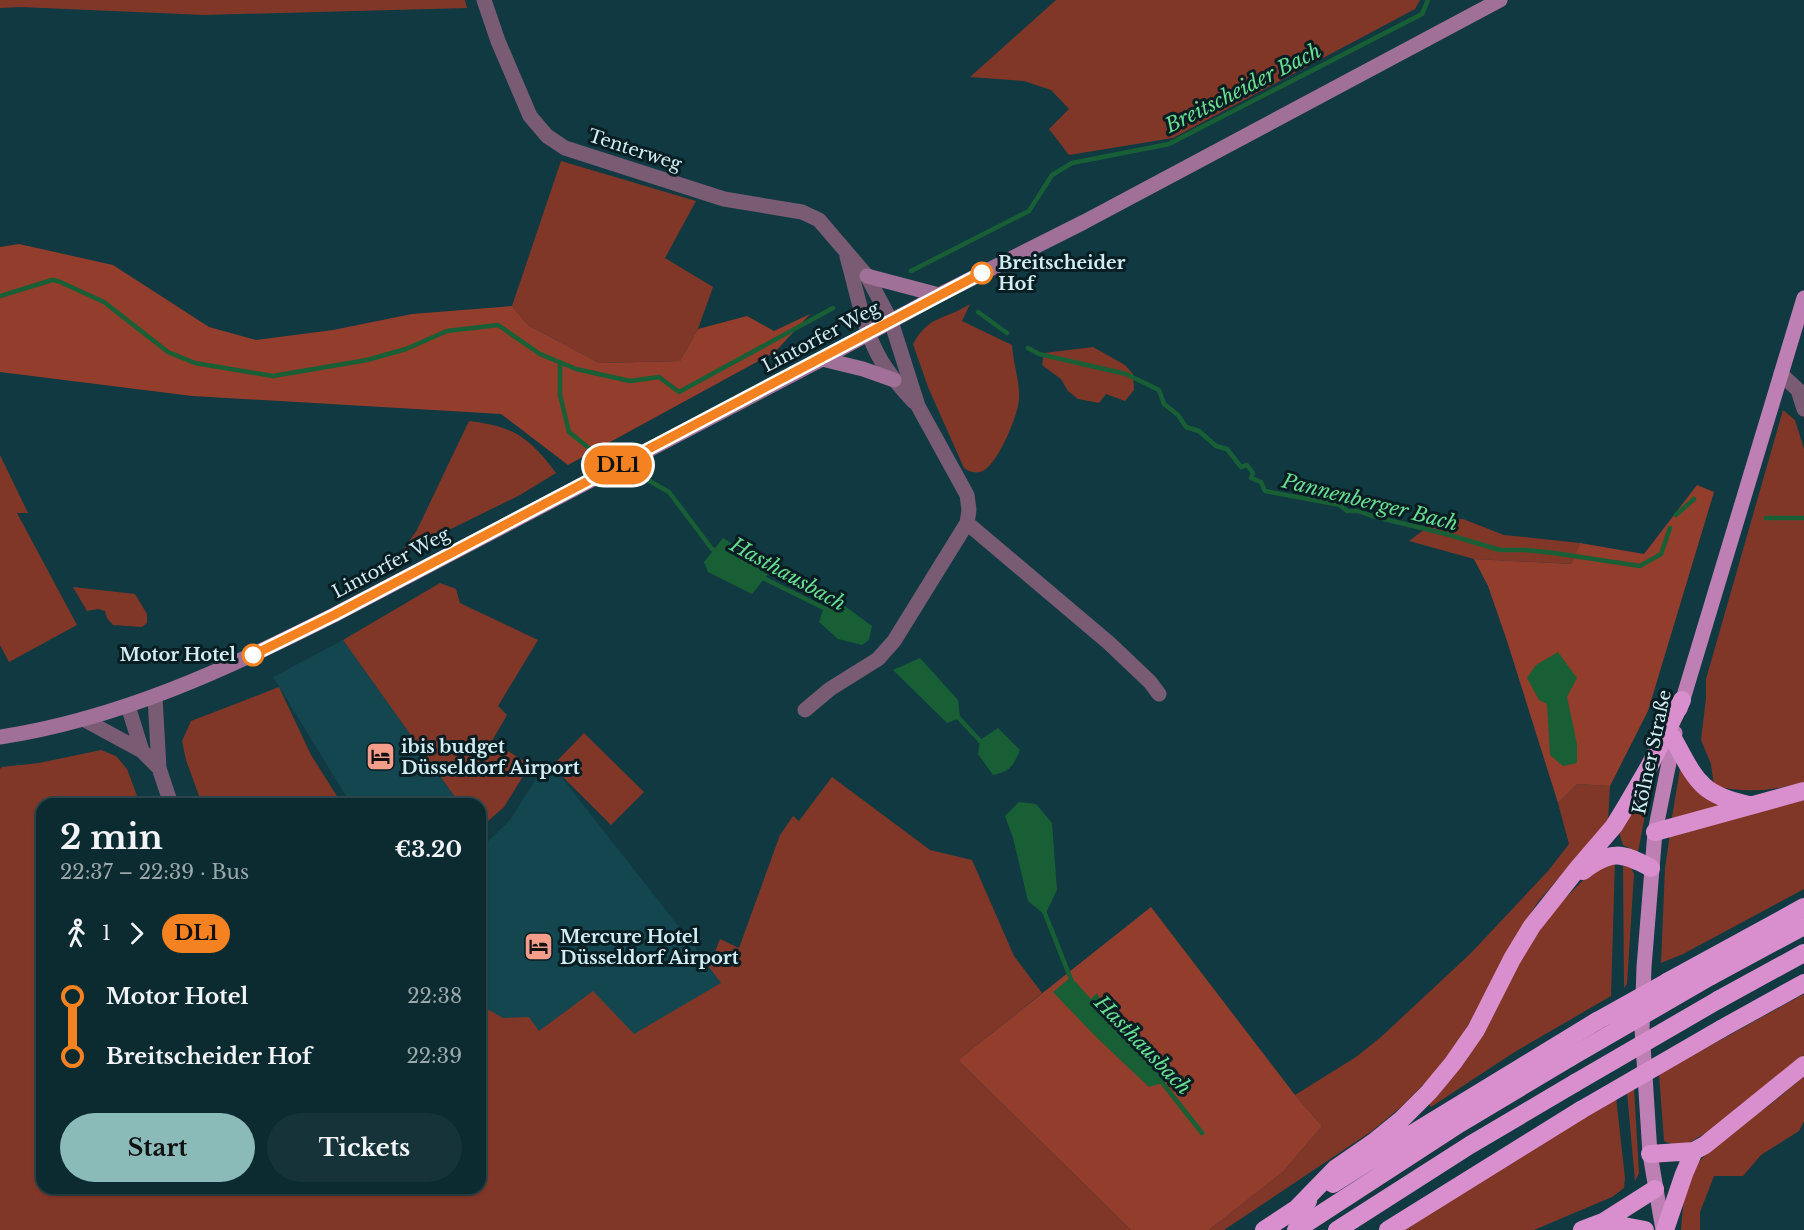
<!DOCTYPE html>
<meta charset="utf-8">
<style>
body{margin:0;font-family:"Libre Baskerville",serif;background:#153339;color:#f1f3f6;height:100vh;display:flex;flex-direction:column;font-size:22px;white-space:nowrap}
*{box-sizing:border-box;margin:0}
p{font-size:20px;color:#9aa7ab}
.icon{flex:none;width:33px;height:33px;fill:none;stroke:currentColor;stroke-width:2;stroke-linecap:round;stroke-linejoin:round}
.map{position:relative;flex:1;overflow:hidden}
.sheet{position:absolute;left:36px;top:798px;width:450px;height:396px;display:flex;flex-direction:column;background:#0c2b31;border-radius:18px;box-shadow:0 2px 4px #0004,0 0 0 2px #2c474d}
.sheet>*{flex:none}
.badge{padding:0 12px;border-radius:20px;font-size:21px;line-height:39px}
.map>.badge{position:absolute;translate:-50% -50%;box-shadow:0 0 0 3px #fff}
.legs{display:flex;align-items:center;gap:9px;height:66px;padding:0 24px;font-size:20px}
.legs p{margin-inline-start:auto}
.headline{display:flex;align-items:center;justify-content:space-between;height:102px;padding:0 24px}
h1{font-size:33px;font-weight:800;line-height:45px}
.primary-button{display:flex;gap:12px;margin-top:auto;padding:12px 24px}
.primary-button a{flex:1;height:69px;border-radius:36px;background:#8bbbb9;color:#111;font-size:24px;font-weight:800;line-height:69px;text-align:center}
.primary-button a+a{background:#153339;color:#f1f3f6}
ul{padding:0 24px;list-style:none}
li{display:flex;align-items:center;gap:21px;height:60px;font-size:22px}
li i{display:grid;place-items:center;width:9px;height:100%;margin:0 8px;background:currentColor}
li i::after{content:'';width:15px;height:15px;margin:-8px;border:4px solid;border-radius:50%;background:#0c2b31}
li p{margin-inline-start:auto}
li:first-child i{background:linear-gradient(#0000 50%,currentColor 0)}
li:last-child i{background:linear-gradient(currentColor 50%,#0000 0)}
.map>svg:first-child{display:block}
.built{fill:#13464f}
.green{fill:#813728}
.forest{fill:#933d2c}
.water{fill:#195f35}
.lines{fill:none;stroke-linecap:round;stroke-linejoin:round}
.stream{stroke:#195f35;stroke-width:4.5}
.minor{stroke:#7a5b74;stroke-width:15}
.secondary{stroke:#a07098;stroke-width:15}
.primary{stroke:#be80b4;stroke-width:15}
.motorway{stroke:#d98fcd;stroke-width:18}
.motorway-bridge{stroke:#d98fcd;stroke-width:18}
.line-1-casing{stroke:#fff;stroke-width:14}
.line-1{stroke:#f58220;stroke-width:9}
.stop-1-dot{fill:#fff;stroke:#f58220;stroke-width:3}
.labels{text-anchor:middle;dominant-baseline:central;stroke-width:6;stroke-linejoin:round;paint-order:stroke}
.street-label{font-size:18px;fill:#d1ecf2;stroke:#081e23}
.stop-label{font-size:18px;font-weight:bold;fill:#d1ecf2;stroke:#081e23;text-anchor:start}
.poi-label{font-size:18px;font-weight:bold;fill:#d1ecf2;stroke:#081e23;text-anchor:start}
.water-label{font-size:20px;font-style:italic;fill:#69dd91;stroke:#081e23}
</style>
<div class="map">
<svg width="1804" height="1230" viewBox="0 0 1804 1230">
<rect width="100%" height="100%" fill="#103941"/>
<path class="built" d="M 343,640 L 460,804 L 351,804 L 273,677 Z
M 548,760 L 731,993 L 544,1138 L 480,1058 L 480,849 L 510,820 Z"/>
<path class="green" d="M 0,0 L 465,0 L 467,8 L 204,15 L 21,7 L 0,8 Z
M 1056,0 L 1420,0 L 1415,9 L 1173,138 L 1069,155 L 1049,129 L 1069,109 L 1051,90 L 1024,81 L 970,77 Z
M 561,161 L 696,201 L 665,258 L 713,287 L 698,329 L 680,361 L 599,363 L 528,325 L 512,306 Z
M 970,304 L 962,321 L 1012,345 C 1013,363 1020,381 1019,400 C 1017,417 1001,455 988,467 C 982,474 972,474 964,468 L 928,387 L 913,344 C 929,315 945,320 970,304 Z
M 1093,347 L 1125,365 L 1133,374 L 1134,390 L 1125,401 L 1106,394 L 1099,403 L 1078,399 L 1068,391 L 1061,379 L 1042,365 L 1044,353 Z
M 1783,410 L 1795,420 L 1804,449 L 1804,782 C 1773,791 1746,793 1714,786 L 1711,764 L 1701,740 L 1706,698 L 1706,679 Z
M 469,421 C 513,426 529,437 556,473 L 520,495 L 400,554 L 417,530 Z
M 0,455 L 28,513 L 17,513 L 77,625 L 9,662 L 0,645 Z
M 1463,519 L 1504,535 L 1580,543 L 1573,564 L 1474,559 L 1409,541 L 1437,520 Z
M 440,583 L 456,589 L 460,603 L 538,640 L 498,706 L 507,715 L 492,741 L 530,765 L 504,807 L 480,828 L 480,804 L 460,804 L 343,640 Z
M 73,587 L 135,594 L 147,614 L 147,623 L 142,627 L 113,625 L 107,618 L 105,611 L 98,609 L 87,611 Z
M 279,687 L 311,755 L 342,804 L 202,804 L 186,760 L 182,741 L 191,721 Z
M 584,733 L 644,792 L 611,825 L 552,766 Z
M 101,750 L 116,756 L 127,769 L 140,804 L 42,804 L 42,1188 L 480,1188 L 480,1089 L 486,1084 L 480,1083 L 480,1005 L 503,1018 L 529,1017 L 539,1031 L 593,991 L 634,1034 L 721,983 L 709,967 L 720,939 L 739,948 L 780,835 L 793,816 L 799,821 L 832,777 L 930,850 L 972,860 L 1014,956 L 1042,993 L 958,1060 L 1131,1230 L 0,1230 L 0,769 L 2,767 L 39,763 Z
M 1681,763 L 1731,807 L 1671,823 Z
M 1654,768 L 1638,852 L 1623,845 L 1618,829 Z
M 1577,784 L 1610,786 L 1608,821 L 1538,902 L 1519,931 L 1471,1021 L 1453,1049 L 1429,1079 L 1401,1107 L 1372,1131 L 1224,1230 L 1209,1230 L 1283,1172 L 1322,1126 L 1295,1095 L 1356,1057 L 1381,1037 L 1470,954 L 1548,871 L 1569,844 L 1558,803 Z
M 1804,800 L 1804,889 L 1683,954 L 1661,963 L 1665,868 L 1670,834 Z
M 1615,861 L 1611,996 L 1513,1053 L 1431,1107 L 1429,1104 L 1551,913 L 1589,874 Z
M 1623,863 L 1630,866 L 1634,874 L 1627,984 L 1624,988 Z
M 1804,994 L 1804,1055 L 1716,1127 L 1685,1145 L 1672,1144 L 1664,1141 L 1659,1074 Z
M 1804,1076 L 1804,1121 L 1799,1131 L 1761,1155 L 1743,1176 L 1714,1176 L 1700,1212 L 1700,1230 L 1681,1230 C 1683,1210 1683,1189 1692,1172 C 1707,1146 1749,1121 1772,1103 C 1783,1094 1794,1085 1804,1076 Z
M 1634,1087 L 1639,1173 L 1635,1181 L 1627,1092 Z
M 1616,1097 L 1625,1178 L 1624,1188 L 1612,1197 L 1534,1230 L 1404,1230 Z"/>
<path class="forest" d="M 19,244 L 113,265 L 209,327 L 256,340 L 333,330 L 412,314 L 512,306 L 528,325 L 599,363 L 680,361 L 698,329 L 747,316 L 774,331 L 810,314 L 775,352 L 568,465 L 501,414 L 192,396 L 0,372 L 0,247 Z
M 1697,485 L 1714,492 L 1648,711 L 1610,786 L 1577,784 L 1558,803 L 1507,641 L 1488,586 L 1474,559 L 1572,564 L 1580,543 L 1644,554 Z
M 1151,907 L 1295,1095 L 1322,1126 L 1283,1172 L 1209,1230 L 1131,1230 L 958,1060 Z"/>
<path class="water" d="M 723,538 L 772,569 L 752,594 L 708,572 L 704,562 Z
M 831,596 L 872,626 L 869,640 L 862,645 L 838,639 L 819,622 L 824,607 Z
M 1558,652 L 1577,678 L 1567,697 L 1577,744 L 1577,763 L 1563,766 L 1550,755 L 1547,704 L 1539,700 L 1527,678 L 1536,665 Z
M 920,658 L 958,700 L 960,718 L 947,723 L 893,670 Z
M 998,728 L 1020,750 C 1013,766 1011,771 993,775 L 978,754 L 980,740 Z
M 1019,802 L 1036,804 L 1052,823 L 1057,890 L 1045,915 L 1028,901 L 1013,838 L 1005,816 Z
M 1071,977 L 1091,999 L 1097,993 L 1113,1023 L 1161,1066 L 1163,1083 L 1149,1087 L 1096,1037 L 1053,992 Z"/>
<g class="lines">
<path class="stream" d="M 911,271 L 1029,211 L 1052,175 L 1072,163 L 1169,144 L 1422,14 L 1428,0
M 0,296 L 52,280 L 58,281 L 104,302 L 168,352 L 195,363 L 273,376 L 367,360 L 406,349 L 447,331 L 498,325 L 540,354 L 576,369 L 630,381 L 659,377 L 679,392 L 833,308
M 978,312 L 1007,333
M 1028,348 L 1039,354 L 1126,374 L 1159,390 L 1164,404 L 1178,415 L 1186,427 L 1199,431 L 1216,446 L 1227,449 L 1241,467 L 1247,465 L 1253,473 L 1251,478 L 1261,482 L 1265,491 L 1340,505 L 1347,511 L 1358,511 L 1372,516 L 1446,534 L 1500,550 L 1526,550 L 1554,553 L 1640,566 L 1661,554 L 1670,528
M 560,362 L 560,395 L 569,432 L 590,449
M 646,479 L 669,492 L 712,549 L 717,552
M 1676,515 L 1694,499
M 1766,518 L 1804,518
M 761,577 L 828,610
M 956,715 L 983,744
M 1044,911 L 1072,982
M 1161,1081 L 1202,1133"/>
<path class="minor" d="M 484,0 L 498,41 L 530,116 L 547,136 L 565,148 L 724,199 L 802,212 L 819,220 L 867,276 L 891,321 L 918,406 L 967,495 L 969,510 L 967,523 L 1109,643 L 1150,682 L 1159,694
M 847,257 C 857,291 863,331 882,362 C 891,377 902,389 914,402
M 1781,374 L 1798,390 L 1804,409
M 155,697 L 159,768 L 171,804
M 128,706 L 142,751 L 159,768
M 805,710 L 830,689 L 878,659 L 894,641 L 967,523
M 83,719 L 142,751"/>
<path class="secondary" d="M 867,276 L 939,295
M 822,359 L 863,369 L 894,380
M 0,737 C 119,719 227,669 334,615 L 822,359 L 939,295 L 1084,222 L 1500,0"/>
<path class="primary" d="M 1680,709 L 1804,298
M 1663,1230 L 1650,1154 L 1642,1029 L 1644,967 L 1655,832 L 1675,733"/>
<path class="motorway" d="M 1673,738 C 1696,780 1700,795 1749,805
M 1655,832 L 1804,791
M 1583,871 C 1611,850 1621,852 1651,868
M 1711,976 L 1804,926
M 1667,982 L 1804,907
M 1718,1000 L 1804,953
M 1721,1029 L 1804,983
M 1650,1154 L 1694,1151 L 1705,1145 L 1804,1065
M 1333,1184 L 1418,1130 L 1597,1021
M 1297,1208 L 1335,1169 L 1374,1142 L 1401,1120 L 1429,1092 L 1453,1063 L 1476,1030 L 1512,959 L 1532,926 L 1578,868 L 1614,826 L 1625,808 L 1650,765 L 1682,700
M 1603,1222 L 1645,1230
M 1264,1230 L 1308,1201
M 1296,1230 L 1459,1124 L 1571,1057
M 1337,1230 L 1470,1145 L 1575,1083
M 1388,1230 L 1581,1110
M 1582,1230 L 1603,1222 L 1655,1189
M 1665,1230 L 1684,1174 L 1694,1151"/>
<path class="motorway-bridge" d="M 1597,1021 L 1667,982
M 1571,1057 L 1711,976
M 1575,1083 L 1718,1000
M 1581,1110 L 1721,1029"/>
</g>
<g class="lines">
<defs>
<path id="line-1" d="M 253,655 L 334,615 L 982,273"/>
</defs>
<use href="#line-1" class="line-1-casing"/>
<use href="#line-1" class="line-1"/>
</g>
<defs>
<symbol id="hotel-square" viewBox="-11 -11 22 22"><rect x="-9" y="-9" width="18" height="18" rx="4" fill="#f49d8b" stroke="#081e23"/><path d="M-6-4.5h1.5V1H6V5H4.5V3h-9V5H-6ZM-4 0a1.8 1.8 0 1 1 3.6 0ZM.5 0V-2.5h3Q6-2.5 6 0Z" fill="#111"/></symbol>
</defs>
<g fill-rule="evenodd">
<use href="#hotel-square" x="364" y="740" width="33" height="33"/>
<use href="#hotel-square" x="522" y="930" width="33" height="33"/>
</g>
<g class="stop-1-dot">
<circle cx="982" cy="273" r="10"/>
<circle cx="253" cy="655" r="10"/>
</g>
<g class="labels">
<g class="street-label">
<text transform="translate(635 150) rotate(18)">Tenterweg</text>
<text transform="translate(821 337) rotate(-28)">Lintorfer Weg</text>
<text transform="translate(391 563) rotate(-28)">Lintorfer Weg</text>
<text transform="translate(1652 752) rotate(-78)">Kölner Straße</text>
</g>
<g class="stop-label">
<text x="998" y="263">Breitscheider<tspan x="998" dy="21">Hof</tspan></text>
<text x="236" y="655" text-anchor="end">Motor Hotel</text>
</g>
<g class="poi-label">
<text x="401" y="747">ibis budget<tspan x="401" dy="21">Düsseldorf Airport</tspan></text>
<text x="560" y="937">Mercure Hotel<tspan x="560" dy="21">Düsseldorf Airport</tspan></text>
</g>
<g class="water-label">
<text transform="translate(1243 88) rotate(-27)">Breitscheider Bach</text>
<text transform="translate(1370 502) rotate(14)">Pannenberger Bach</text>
<text transform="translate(788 574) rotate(29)">Hasthausbach</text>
<text transform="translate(1143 1045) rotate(46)">Hasthausbach</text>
</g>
</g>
</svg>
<b class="badge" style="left:618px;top:465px;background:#f58220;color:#111">DL1</b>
<section class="sheet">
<div class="headline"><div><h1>2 min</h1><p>22:37 – 22:39 · Bus</p></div><b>€3.20</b></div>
<div class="legs"><svg class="icon" aria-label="walk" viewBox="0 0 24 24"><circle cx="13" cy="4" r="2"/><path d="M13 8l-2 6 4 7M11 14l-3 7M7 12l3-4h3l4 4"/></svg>1<svg class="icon" aria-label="forward" viewBox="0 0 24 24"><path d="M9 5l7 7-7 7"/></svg><b class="badge" style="background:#f58220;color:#111">DL1</b></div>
<ul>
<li><i style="color:#f58220"></i><b>Motor Hotel</b><p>22:38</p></li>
<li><i style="color:#f58220"></i><b>Breitscheider Hof</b><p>22:39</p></li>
</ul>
<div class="primary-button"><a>Start</a><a>Tickets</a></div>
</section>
</div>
